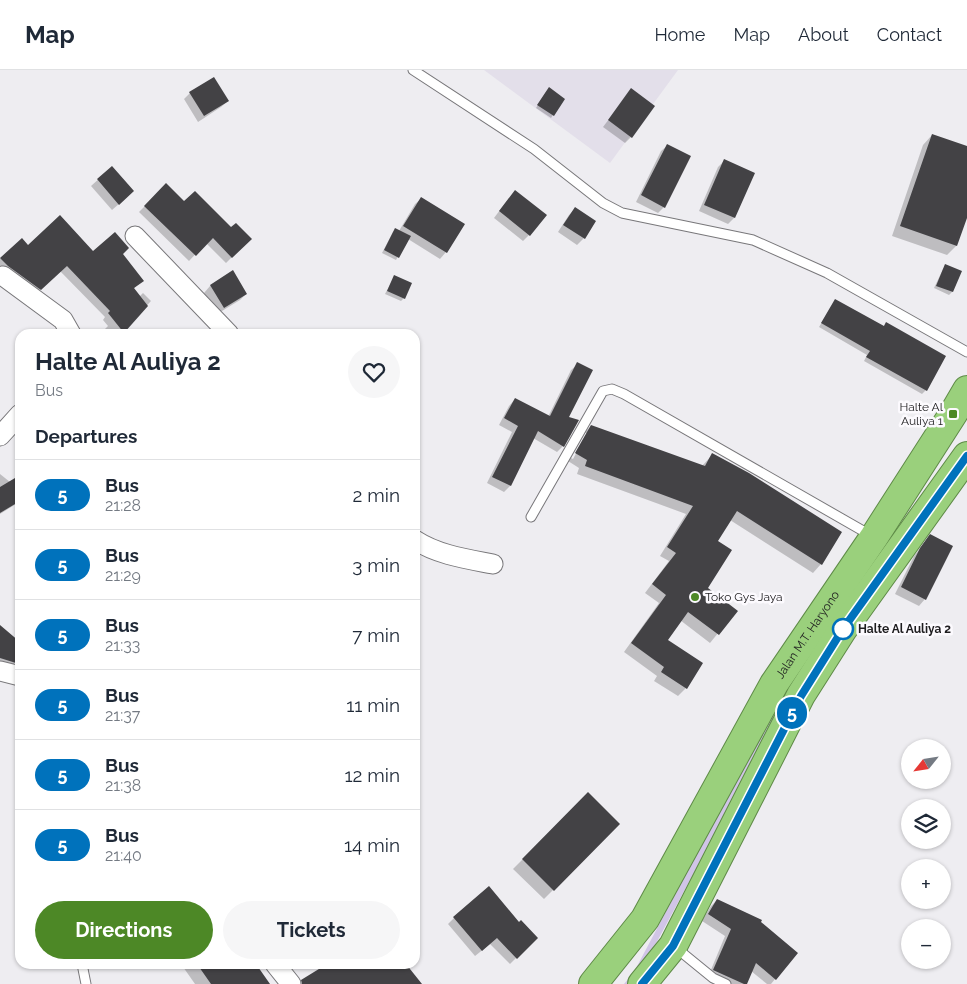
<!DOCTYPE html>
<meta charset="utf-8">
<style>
body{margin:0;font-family:Raleway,sans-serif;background:#f6f6f7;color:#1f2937;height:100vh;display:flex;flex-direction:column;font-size:19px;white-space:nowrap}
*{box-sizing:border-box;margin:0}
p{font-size:16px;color:#747a83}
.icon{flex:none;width:28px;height:28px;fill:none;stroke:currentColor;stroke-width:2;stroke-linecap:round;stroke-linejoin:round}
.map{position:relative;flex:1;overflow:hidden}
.panel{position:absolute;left:15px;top:259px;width:405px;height:640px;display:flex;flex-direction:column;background:#fff;border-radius:15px;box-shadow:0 1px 4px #0004}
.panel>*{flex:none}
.badge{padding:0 10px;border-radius:16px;font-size:18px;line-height:32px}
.needle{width:32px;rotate:240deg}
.tools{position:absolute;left:901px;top:669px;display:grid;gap:10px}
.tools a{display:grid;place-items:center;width:50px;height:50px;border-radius:50%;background:#fff;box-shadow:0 1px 4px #0004;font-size:25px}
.map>.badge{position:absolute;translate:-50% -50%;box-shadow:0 0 0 2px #fff}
h2{padding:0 20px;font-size:19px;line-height:45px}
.round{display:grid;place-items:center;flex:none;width:52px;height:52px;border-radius:26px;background:#f6f6f7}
.overview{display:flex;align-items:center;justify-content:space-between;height:85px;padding:0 20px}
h1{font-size:24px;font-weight:700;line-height:38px}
.action{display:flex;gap:10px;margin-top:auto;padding:10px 20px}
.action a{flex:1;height:58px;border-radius:30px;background:#4d8826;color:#fff;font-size:20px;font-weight:700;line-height:58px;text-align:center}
.action a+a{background:#f6f6f7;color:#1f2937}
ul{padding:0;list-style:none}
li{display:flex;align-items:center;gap:15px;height:70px;padding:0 20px;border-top:1px solid #e0e1e3}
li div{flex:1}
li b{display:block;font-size:19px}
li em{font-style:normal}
li .badge{min-width:55px;font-weight:700;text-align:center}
header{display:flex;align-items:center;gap:30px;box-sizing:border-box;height:70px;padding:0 25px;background:#fff;border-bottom:1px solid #e0e1e3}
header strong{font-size:24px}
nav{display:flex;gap:28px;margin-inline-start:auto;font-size:18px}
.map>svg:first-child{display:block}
.built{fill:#e3dfea}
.green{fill:#d1c5e7}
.shadow{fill:#0003;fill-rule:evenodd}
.building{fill:#434245}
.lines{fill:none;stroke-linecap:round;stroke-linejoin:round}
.service-casing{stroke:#78777a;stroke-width:11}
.minor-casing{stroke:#78777a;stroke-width:21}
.trunk-casing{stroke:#5e8a47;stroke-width:30}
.service{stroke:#fff;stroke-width:9}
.minor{stroke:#fff;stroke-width:19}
.trunk{stroke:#9ad07c;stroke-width:28}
.line-casing{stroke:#fff;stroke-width:11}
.line{stroke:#0072bc;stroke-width:8}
.poi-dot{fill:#4d8826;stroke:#fcfafe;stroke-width:2}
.stop-dot{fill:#fff;stroke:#0072bc;stroke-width:2.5}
.labels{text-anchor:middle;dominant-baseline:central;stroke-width:5;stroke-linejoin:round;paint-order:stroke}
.poi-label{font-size:12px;fill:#1e1d1f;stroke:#fcfafe;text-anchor:end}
.stop-label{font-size:12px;font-weight:bold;fill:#1e1d1f;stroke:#fcfafe;text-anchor:start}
.street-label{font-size:12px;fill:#1e1d1f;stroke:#fcfafe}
</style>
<header>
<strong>Map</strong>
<nav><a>Home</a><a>Map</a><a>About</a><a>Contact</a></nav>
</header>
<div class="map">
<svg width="967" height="914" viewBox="0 0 967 914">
<rect width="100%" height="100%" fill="#eeedf1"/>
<path class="built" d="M 484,0 L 678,0 L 610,93 Z"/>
<path class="green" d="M 770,645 L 777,648 L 638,907 L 632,914 L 624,914 L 634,902 Z"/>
<path class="shadow" d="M 631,20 L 631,67 L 625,73 L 603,57 Z
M 546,22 L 553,45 L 551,48 L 536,38 Z
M 190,23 L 228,31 L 221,37 L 198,52 L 184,29 Z
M 932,65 L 967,78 L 967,144 L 956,176 L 947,185 L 892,166 L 923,75 Z
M 668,75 L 664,137 L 658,143 L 636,132 L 661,81 Z
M 724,91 L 734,148 L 728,154 L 699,141 L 718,97 Z
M 112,97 L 127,127 L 112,140 L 91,116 Z
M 166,115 L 184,133 L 250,169 L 226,193 L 206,173 L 189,191 L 139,142 Z
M 422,128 L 446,182 L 440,189 L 408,169 L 396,190 L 382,183 L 393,162 L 396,159 L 399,161 L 415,134 Z
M 509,128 L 529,165 L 523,171 L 494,148 Z
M 575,139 L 595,152 L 584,168 L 577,175 L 558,162 L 569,145 Z
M 22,169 L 28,177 L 121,184 L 142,211 L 133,219 L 139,227 L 143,223 L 151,231 L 121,264 L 100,264 L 108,256 L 103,250 L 105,247 L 60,201 L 34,225 L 0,200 L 0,189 Z
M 946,196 L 960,202 L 952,222 L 949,225 L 934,218 L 943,199 Z
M 233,202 L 246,224 L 240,230 L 217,244 L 204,223 L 210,216 Z
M 394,207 L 404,228 L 401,231 L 385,224 Z
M 835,231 L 883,257 L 886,253 L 926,320 L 922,324 L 864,291 L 867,285 L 819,257 Z
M 578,294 L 563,376 L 557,382 L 533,368 L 510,416 L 504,422 L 487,413 L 512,362 L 499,355 L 509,336 L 515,329 L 548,347 L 571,300 Z
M 591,356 L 702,396 L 713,384 L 841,462 L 821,494 L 813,503 L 730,450 L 716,472 L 706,518 L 736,541 L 710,573 L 680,550 L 666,571 L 701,594 L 686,618 L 678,626 L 654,611 L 657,606 L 624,582 L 659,533 L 645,523 L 669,491 L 660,486 L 686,444 L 577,404 L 579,398 L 568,391 L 583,364 ZM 585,363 L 587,363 L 573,389 L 571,388 Z
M 0,404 L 10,412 L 20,410 L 20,440 L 16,434 L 0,444 Z
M 930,466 L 925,529 L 919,536 L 895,524 L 914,486 Z
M 0,556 L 20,574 L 20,587 L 9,599 L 0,597 Z
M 588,724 L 619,754 L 544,829 L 513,799 Z
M 717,830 L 760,853 L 796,883 L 771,914 L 767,914 L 751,901 L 746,914 L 721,914 L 708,907 L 725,866 L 702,851 L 711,836 Z
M 454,848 L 519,853 L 536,868 L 510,894 L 490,874 L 475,886 L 448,854 Z
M 181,894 L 255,894 L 269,914 L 195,914 Z
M 329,894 L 405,894 L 420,914 L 301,914 L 308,907 Z"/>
<path class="building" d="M 214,7 L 229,31 L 204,46 L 189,22 Z
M 549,17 L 565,29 L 554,46 L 537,35 Z
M 631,18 L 655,36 L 632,68 L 608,50 Z
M 932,64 L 967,76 L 967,148 L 957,176 L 900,156 Z
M 667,74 L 691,86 L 665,138 L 641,125 Z
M 724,89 L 755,103 L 735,148 L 704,135 Z
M 112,96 L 134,121 L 119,135 L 97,109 Z
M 166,113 L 184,131 L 195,121 L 231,157 L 236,153 L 252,169 L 232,188 L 213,168 L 196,186 L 144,136 Z
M 515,120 L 547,145 L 530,166 L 499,141 Z
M 421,127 L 465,154 L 447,183 L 403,156 Z
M 575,137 L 596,151 L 585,169 L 563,155 Z
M 60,145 L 93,181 L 115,162 L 129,178 L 123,184 L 144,211 L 134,218 L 148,236 L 124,263 L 108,243 L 110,241 L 67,196 L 41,220 L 8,196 L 0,188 L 22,168 L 28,175 Z
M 395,158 L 411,166 L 399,188 L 384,180 Z
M 945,194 L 962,201 L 953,222 L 936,216 Z
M 233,200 L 247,224 L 224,238 L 210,215 Z
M 394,205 L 412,213 L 405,229 L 387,221 Z
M 835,229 L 884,256 L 886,252 L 946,286 L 927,321 L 866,287 L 870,281 L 821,253 Z
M 577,292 L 593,300 L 569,347 L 579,350 L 564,377 L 538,361 L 511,416 L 492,407 L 518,356 L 504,348 L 515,328 L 550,346 Z
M 591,355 L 705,396 L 712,383 L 749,403 L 842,462 L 822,495 L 737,441 L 718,471 L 732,480 L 708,518 L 738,541 L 719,565 L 688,542 L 668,570 L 703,593 L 687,619 L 661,602 L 664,597 L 631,573 L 666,525 L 652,514 L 676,483 L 667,477 L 693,436 L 585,396 L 587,390 L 575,383 Z
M 20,405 L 20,431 L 0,443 L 0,417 Z
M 930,464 L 953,476 L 926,530 L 901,517 L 920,478 Z
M 0,555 L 20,572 L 20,589 L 16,593 L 0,588 Z
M 588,722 L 620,754 L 554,821 L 522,789 Z
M 489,816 L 519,852 L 521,850 L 538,868 L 517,889 L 497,868 L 482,881 L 453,847 Z
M 717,829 L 762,850 L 761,852 L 798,883 L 776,910 L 756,893 L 747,914 L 744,914 L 713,900 L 731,859 L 708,844 Z
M 197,894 L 256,894 L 270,914 L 211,914 Z
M 327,894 L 406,894 L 422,914 L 302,914 L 301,910 Z"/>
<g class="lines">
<defs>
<path id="service" d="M 413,0 L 534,79 L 603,133 L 622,143 L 753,170 L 827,203 L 967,282
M 531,447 L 603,321 L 612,319 L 624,324 L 872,466
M 675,877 L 713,908 L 726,914
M 82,894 L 86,914"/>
<path id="minor" d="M 135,166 L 229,264
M 3,206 L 63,250 L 71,264
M 0,366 L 20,344
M 415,470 C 438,485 467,489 493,494
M 0,601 L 20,606
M 275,894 L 291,914"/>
<g id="trunk">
<path id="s1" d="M 593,914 L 645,849 L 774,614 L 874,467 L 953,344 L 967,320"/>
<path d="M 642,914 L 673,876 L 801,625 L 843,559 L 967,386"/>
</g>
</defs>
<use href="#service" class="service-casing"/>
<use href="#minor" class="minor-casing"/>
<use href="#trunk" class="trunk-casing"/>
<use href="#service" class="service"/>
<use href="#minor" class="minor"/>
<use href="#trunk" class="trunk"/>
</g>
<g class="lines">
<defs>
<path id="line" d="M 642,914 L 673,876 L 801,626 L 843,559 L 967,386"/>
</defs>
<use href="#line" class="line-casing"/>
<use href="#line" class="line"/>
</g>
<g class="poi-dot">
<rect x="948" y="339" width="10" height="10" rx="2.5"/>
<circle cx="695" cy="527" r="5"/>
</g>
<circle class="stop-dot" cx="843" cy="559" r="10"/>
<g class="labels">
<g class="poi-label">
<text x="943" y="337">Halte Al<tspan x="943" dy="14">Auliya 1</tspan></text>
<text x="705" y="527" text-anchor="start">Toko Gys Jaya</text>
</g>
<g class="stop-label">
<text x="858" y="559">Halte Al Auliya 2</text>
</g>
<g class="street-label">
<text stroke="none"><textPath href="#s1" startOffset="411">Jalan M.T. Haryono</textPath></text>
</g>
</g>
</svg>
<div class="tools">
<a><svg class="needle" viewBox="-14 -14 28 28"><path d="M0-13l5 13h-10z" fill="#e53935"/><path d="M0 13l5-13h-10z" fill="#747a83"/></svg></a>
<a><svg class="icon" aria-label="layers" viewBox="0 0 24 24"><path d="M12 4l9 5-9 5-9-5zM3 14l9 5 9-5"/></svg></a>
<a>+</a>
<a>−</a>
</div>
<b class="badge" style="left:792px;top:643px;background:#0072bc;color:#fff">5</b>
<section class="panel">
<div class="overview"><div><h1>Halte Al Auliya 2</h1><p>Bus</p></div><a class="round"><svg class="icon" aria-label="heart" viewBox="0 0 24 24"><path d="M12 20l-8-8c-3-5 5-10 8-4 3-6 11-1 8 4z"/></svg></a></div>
<h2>Departures</h2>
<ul>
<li><span class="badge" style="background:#0072bc;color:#fff">5</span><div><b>Bus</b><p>21:28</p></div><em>2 min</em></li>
<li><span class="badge" style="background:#0072bc;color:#fff">5</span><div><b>Bus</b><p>21:29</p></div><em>3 min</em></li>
<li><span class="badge" style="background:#0072bc;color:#fff">5</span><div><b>Bus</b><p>21:33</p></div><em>7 min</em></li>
<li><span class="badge" style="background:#0072bc;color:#fff">5</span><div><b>Bus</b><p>21:37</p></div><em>11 min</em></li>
<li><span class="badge" style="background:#0072bc;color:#fff">5</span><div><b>Bus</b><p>21:38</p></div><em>12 min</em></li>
<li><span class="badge" style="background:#0072bc;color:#fff">5</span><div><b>Bus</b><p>21:40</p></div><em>14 min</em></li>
</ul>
<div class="action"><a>Directions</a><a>Tickets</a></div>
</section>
</div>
